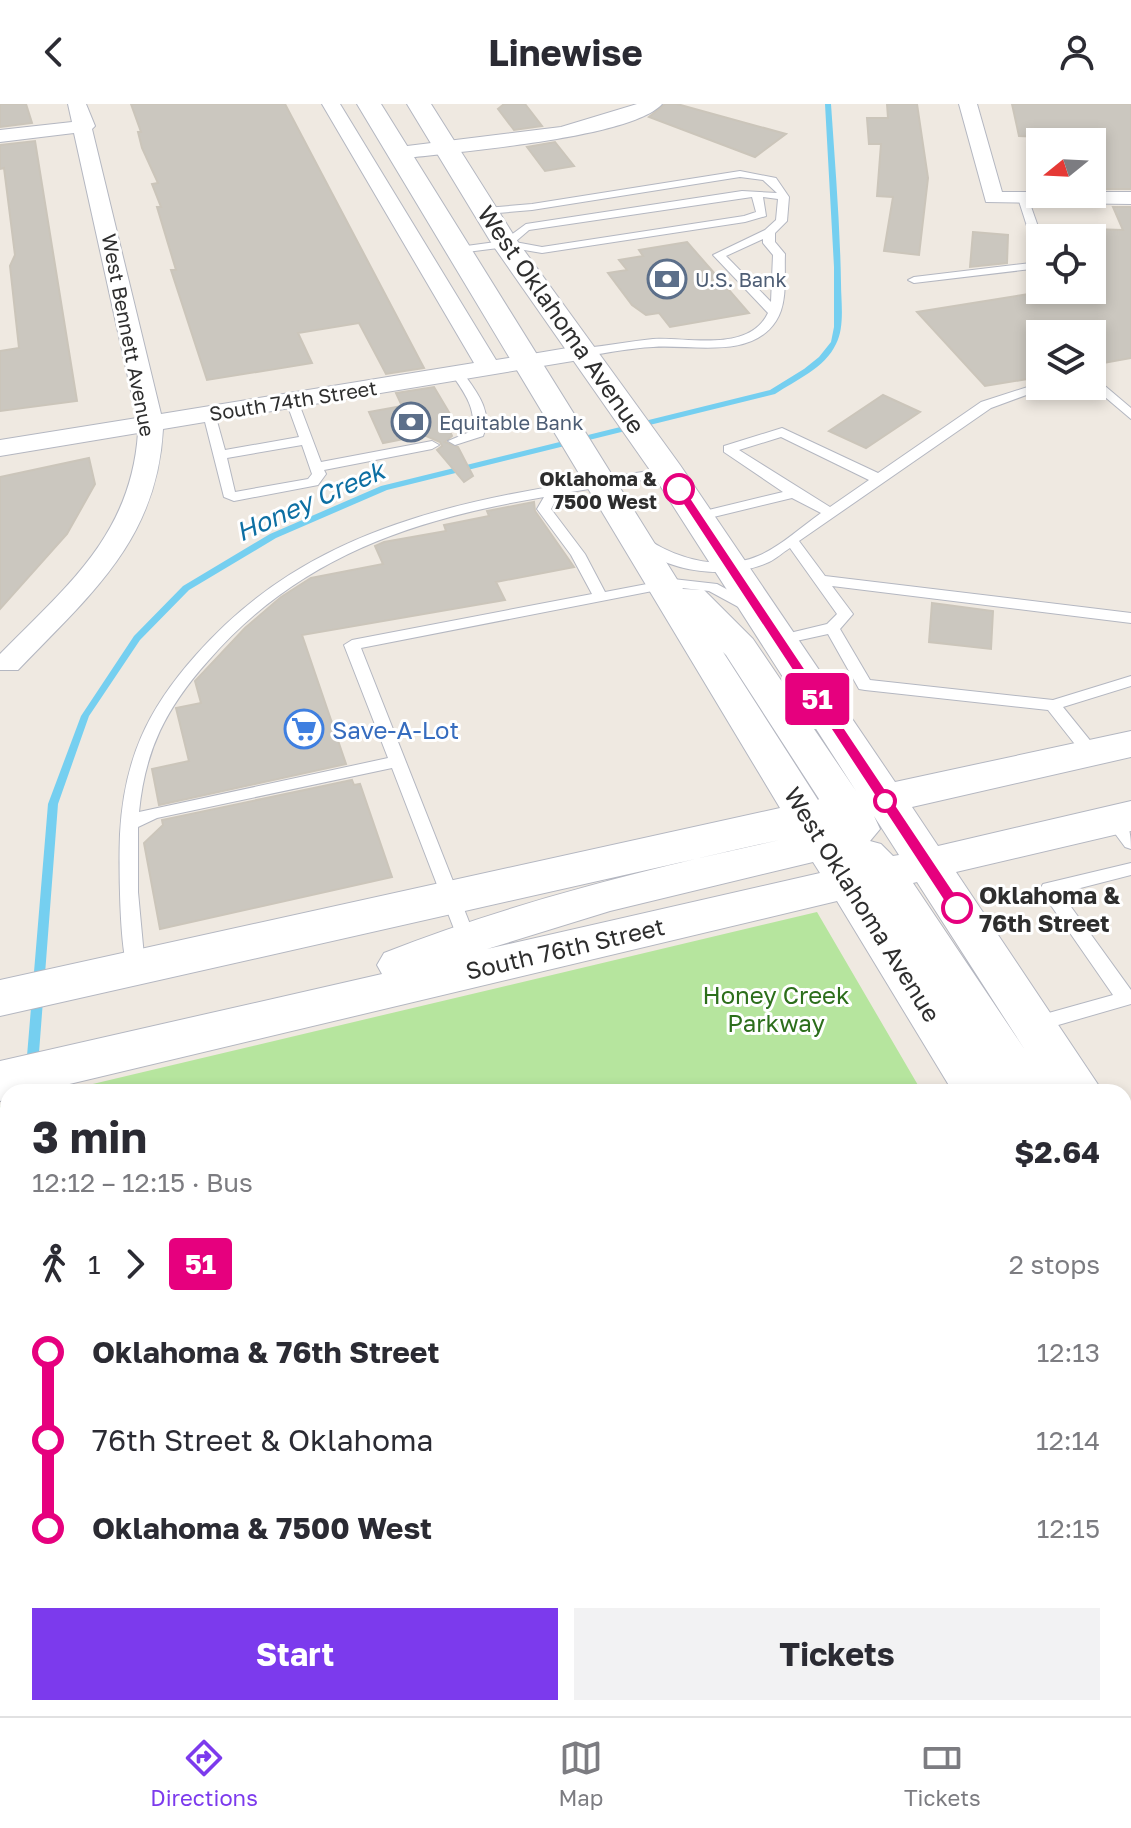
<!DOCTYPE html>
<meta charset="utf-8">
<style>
body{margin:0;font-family:"Golos Text",sans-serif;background:#f2f2f3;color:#2b2b33;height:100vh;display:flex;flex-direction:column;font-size:30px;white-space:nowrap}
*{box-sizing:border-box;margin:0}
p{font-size:26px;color:#7c7c81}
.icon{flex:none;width:44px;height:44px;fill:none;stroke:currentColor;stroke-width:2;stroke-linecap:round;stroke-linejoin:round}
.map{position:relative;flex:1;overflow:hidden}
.sheet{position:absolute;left:0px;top:980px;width:1132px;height:632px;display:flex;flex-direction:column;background:#fff;border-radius:24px 24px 0 0;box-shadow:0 4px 12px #0003}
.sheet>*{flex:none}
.badge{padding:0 16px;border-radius:6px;font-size:28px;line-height:52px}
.needle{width:52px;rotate:252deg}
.buttons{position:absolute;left:1026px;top:24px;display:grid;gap:16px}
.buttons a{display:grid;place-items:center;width:80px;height:80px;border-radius:0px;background:#fff;box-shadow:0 4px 12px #0003;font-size:40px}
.map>.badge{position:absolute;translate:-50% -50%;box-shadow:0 0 0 4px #fff}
.legs{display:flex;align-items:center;gap:12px;height:88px;padding:0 32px;font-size:26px}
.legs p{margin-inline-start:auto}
.summary{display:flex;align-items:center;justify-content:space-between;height:136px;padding:0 32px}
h1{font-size:44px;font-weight:700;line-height:60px}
.action{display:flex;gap:16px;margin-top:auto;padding:16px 32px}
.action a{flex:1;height:92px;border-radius:0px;background:#7c3aed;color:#fff;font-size:32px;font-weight:700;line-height:92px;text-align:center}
.action a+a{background:#f2f2f3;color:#2b2b33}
ul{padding:0 32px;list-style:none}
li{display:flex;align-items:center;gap:28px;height:88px;font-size:30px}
li i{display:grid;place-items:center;width:12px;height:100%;margin:0 10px;background:currentColor}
li i::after{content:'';width:20px;height:20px;margin:-10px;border:6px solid;border-radius:50%;background:#fff}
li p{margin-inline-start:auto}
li:first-child i{background:linear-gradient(#0000 50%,currentColor 0)}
li:last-child i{background:linear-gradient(currentColor 50%,#0000 0)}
header{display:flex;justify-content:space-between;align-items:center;height:104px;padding:0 32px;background:#fff;font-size:36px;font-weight:700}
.dock{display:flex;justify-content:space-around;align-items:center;height:112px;border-top:2px solid #e1e1e2;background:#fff;font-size:22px;color:#7c7c81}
.dock a{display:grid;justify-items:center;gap:4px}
.dock .active{color:#7c3aed}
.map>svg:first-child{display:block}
.green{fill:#b6e59e}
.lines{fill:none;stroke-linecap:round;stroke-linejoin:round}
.stream{fill:#75cff0;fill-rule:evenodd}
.building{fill:#cbc7bf;stroke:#cbc5ba;stroke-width:2}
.lane-casing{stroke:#b4b7c1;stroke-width:2}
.street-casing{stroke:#b4b7c1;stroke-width:2}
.secondary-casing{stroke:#b4b7c1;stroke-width:2}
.lane{fill:#fff;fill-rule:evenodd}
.street{fill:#fff;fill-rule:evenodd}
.secondary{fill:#fff;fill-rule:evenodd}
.line-1{fill:#e6007e;stroke:#fff;stroke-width:2}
.stop-1-dot{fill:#fff;stroke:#e6007e;stroke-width:4}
.labels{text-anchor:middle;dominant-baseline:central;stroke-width:6;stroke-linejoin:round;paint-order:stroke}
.far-service-label{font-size:20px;fill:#4e5e75;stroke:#fff;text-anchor:start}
.far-street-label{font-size:20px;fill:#2e2e2e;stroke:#fff}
.far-stop-label{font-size:20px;font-weight:bold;fill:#2e2e2e;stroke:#fff;text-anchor:end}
.street-label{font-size:24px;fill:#2e2e2e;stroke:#fff}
.shop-label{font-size:24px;fill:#366cbe;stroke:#fff;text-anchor:start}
.stop-label{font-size:24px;font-weight:bold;fill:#2e2e2e;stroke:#fff;text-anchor:start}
.park-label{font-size:24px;fill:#2c6e1b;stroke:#fff}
.water-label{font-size:26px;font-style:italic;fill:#0d6fa3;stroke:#fff}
</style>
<header><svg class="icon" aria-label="back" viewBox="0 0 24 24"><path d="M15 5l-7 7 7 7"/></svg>Linewise<svg class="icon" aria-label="person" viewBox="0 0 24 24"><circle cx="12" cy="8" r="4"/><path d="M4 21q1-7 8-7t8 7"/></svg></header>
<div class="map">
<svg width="1131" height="1612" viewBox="0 0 1131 1612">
<rect width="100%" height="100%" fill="#efe9e1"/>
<path class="green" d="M 817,808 L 922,988 L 59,988 Z
M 8,1000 L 8,1604 L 1124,1604 L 1124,1334 L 1131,1346 L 1131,1612 L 0,1612 L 0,1002 Z"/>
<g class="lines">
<path class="stream" d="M 825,0 L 831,0 C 835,60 840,119 841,179 C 841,197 845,223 836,240 C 825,264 796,276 775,290 L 387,386 L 276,434 L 189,486 L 140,536 L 89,612 L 58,700 L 36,988 L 24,988 L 48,700 L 81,612 L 134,532 L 183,482 L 270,430 L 381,382 L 770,286 L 804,265 L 819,253 L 831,238 L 834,223 L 834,163 Z
M 8,1080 L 8,1099 L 4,1108 L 0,1109 L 0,1090 L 4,1081 Z"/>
</g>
<path class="building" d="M 0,0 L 26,0 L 32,19 L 0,23 Z
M 131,0 L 285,0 L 424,264 L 386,270 L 359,219 L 298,229 L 312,259 L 207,276 L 171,166 L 176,166 L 157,103 L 161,103 L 152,80 L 158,79 L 142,44 L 138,28 L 141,28 Z
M 504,0 L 525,0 L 542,22 L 514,26 L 498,5 Z
M 665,0 L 677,0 L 786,30 L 755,53 L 649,13 Z
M 887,0 L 917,0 L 928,74 L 919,151 L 884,147 L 893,93 L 877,92 L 881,40 L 869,40 L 867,14 L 888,14 Z
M 1012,0 L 1131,0 L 1131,85 L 1104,85 L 1092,58 L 1092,35 L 1019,32 Z
M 35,37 L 77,297 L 0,307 L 0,247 L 19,244 L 10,162 L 15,151 L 4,64 L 0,65 L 0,41 Z
M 555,38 L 574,62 L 545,67 L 527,43 Z
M 1113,103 L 1131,103 L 1131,254 L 1092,261 L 1092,230 L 1040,230 L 1040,273 L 985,282 L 917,208 L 1054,186 L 1092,186 L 1092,125 L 1123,126 Z
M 973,128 L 1008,131 L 1007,159 L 970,163 Z
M 687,138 L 715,170 L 749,209 L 670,223 L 659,209 L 646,211 L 632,201 L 608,169 L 627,166 L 619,156 L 643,152 L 639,146 Z
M 434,283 L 459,325 L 450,327 L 452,332 L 445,338 L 458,343 L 473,372 L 464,378 L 437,346 L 442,342 L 440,338 L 424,331 L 383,339 L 369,308 L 402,302 L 396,289 Z
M 883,291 L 920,308 L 866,344 L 829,327 Z
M 89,354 L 95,380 L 67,430 L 0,505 L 0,373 Z
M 534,398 L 535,407 L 574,463 L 496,478 L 505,496 L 302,531 L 346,660 L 159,701 L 152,665 L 189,657 L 176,604 L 201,599 L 195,577 L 245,524 L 281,493 L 311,474 L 383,460 L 375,442 L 384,438 L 446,427 L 444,421 L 489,412 L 487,407 Z
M 932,499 L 993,507 L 991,545 L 929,538 Z
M 352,676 L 354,681 L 360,680 L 392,773 L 160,825 L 144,739 L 163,721 L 162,716 Z"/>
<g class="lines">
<defs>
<path id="lane" d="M 740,67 L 776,74 L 789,93 L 787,117 L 775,129 L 775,138 L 785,150 C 784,171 788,199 776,217 C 751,256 691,240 653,243 C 630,244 608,249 585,252 L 579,248 L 585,244 C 608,242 630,237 653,235 C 689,233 749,249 768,209 L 713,151 L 765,126 L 776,116 L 778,95 L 763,93 L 766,112 L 745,118 L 542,149 L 506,143 L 459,149 L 453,146 L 459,143 L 503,137 L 526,120 L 742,87 L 777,89 L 763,76 L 740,73 L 532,106 L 486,110 L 481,107 L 486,104 L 532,100 ZM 752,93 L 756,108 L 744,112 L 542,143 L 515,138 L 529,126 ZM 763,135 L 763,139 L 773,151 L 771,198 L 726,152 Z
M 1023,91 L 1028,94 L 1042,134 L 1040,147 L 1034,144 L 1018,94 Z
M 1040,158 L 1040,164 L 914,179 L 908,176 L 914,173 Z
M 453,266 L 461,266 C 475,286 494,307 483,332 L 455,341 L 448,337 L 472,327 C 477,304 463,287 451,269 Z
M 1092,271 L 1131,304 L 1131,315 L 1092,282 Z
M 1040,279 L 1040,282 L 1051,282 L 991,304 L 799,437 L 825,472 L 1131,509 L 1131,519 L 832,482 L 853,510 L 840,525 L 870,576 L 1053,596 L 1131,572 L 1131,582 L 1063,603 L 1097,645 L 1099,649 L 1097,653 L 1085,653 L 1048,606 L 865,586 L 859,585 L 828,530 L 778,541 L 773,539 L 773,533 L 827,520 L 837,510 L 790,444 C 783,448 776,455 769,458 C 731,476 666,470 637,439 L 644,435 L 649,436 C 679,456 723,467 758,452 C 780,443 801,423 821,409 L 792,394 L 697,417 L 692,416 L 692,410 L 783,388 L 724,348 L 724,342 L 782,324 L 878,369 L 981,298 ZM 781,333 L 869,376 L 830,403 L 739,346 Z
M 292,293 L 298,297 L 321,358 L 432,337 L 439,341 L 432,345 L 324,366 L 326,370 L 318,381 L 313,382 L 234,397 L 224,393 L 203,310 L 209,306 L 215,310 L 225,346 L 299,333 L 286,297 ZM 302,341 L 312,370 L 308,375 L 235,388 L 227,354 Z
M 668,364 L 673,365 L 673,371 L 559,390 L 551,405 L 585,450 L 605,488 L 673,475 L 717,480 L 754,500 L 754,506 L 744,506 L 709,487 L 673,483 L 361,544 L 479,843 L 476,848 L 464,848 L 461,843 L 392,664 L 157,714 L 138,723 L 138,788 L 145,863 L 143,868 L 129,868 C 119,847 119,756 120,730 C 124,656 147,606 196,551 C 321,409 492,392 668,364 ZM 544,393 L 537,405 L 571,451 L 592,490 L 352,536 L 344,541 L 388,654 L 139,708 C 145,646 166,604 208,557 C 297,454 412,415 544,393 Z
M 1114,710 C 1130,715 1131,731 1131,745 L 1125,743 L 1105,716 Z
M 1131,759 L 1131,771 L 1061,789 L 1131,886 L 1131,900 L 1034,928 L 1027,925 L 1024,920 L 1027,915 L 1113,891 L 1043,790 L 1040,785 L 1043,780 Z"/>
<path id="street" d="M 68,0 L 86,0 L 95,22 L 92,25 L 161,310 L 474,259 L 322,0 L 340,0 L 496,256 L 585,241 L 597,248 L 585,255 L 163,325 C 157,436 91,490 18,566 L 0,566 L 0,550 C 67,482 131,431 138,329 L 0,352 L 0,336 L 137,314 L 74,29 L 0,38 L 0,26 L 72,18 Z
M 637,0 L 662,0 C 631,35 450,48 399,55 L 389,49 L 399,43 L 561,23 Z
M 959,0 L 977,0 L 1002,88 L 1131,88 L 1131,100 L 986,98 Z"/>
<path id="secondary" d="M 357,0 L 381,0 L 683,485 L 704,486 L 753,535 L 856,687 L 652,369 L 492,140 L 407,0 L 431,0 L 518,138 L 680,361 L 895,678 L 1131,627 L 1131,653 L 912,703 L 938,742 L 1131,697 L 1131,727 L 956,768 L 1103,988 L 953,988 L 837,797 L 36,988 L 8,988 L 8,995 L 0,997 L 0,957 L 382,870 L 377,861 L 384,849 C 518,796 657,763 797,732 L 0,912 L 0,876 L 780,704 ZM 723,548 L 726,551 L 819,695 L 818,696 ZM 874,712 L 899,751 L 893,752 L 881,740 L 870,737 L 880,725 ZM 813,758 L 820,769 L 487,845 L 610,807 ZM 917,778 L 1025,946 L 913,779 Z
M 1124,1034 L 1131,1036 L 1131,1086 L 1124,1084 Z
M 1124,1197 L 1131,1200 L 1131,1259 L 1124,1256 Z"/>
</defs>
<use href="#lane" class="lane-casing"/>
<use href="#street" class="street-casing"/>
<use href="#secondary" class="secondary-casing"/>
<use href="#lane" class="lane"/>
<use href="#street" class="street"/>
<use href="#secondary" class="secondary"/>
</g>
<path class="line-1" d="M 679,381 L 685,385 L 962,800 L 962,808 L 951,808 L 673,385 Z"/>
<defs>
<symbol id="bank-ring" viewBox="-11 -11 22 22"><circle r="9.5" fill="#fff" stroke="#5c6f8a" stroke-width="1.5"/><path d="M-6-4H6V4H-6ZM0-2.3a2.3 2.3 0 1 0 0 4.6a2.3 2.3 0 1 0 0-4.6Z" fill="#5c6f8a"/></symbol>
<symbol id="supermarket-ring" viewBox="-11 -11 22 22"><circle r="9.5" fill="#fff" stroke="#3f7fe0" stroke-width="1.5"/><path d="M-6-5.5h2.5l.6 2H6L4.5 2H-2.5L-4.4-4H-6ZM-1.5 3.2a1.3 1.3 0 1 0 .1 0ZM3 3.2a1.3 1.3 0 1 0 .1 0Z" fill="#3f7fe0"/></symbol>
</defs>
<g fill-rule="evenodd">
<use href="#bank-ring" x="645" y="153" width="44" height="44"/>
<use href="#bank-ring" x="389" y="296" width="44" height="44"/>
<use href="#supermarket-ring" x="282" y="603" width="44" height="44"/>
</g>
<g class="stop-1-dot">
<circle cx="679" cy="385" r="14"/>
<circle cx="885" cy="697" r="10"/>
<circle cx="957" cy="804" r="14"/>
</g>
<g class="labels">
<g class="far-service-label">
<text x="695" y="175">U.S. Bank</text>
<text x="439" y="318">Equitable Bank</text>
</g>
<g class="far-street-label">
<text transform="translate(129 231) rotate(79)">West Bennett Avenue</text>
<text transform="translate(293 296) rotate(-9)">South 74th Street</text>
</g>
<g class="far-stop-label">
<text x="657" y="374">Oklahoma &amp;<tspan x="657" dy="23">7500 West</tspan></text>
</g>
<g class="street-label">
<text transform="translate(562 215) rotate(55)">West Oklahoma Avenue</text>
<text transform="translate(863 800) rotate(58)">West Oklahoma Avenue</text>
<text transform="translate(565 844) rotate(-13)">South 76th Street</text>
</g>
<g class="shop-label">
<text x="332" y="625">Save-A-Lot</text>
</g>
<g class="stop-label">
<text x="979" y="790">Oklahoma &amp;<tspan x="979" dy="28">76th Street</tspan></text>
</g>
<g class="park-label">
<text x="776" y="890">Honey Creek<tspan x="776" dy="28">Parkway</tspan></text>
</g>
<g class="water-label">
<text transform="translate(310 397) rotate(-24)">Honey Creek</text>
</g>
</g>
</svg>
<div class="buttons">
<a><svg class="needle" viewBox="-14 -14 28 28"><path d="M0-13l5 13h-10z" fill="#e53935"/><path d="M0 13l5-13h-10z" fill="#7c7c81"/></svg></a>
<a><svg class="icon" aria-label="locate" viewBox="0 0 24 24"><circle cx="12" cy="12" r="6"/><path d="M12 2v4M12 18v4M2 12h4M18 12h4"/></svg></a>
<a><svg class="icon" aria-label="layers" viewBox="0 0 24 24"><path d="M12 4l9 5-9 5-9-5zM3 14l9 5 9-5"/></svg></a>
</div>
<b class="badge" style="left:817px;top:595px;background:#e6007e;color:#fff">51</b>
<section class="sheet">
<div class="summary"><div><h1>3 min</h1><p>12:12 – 12:15 · Bus</p></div><b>$2.64</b></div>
<div class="legs"><svg class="icon" aria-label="walk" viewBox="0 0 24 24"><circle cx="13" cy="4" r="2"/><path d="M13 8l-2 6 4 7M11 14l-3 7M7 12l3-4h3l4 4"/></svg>1<svg class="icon" aria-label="forward" viewBox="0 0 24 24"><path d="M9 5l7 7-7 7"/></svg><b class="badge" style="background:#e6007e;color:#fff">51</b><p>2 stops</p></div>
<ul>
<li><i style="color:#e6007e"></i><b>Oklahoma &amp; 76th Street</b><p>12:13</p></li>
<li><i style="color:#e6007e"></i><span>76th Street &amp; Oklahoma</span><p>12:14</p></li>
<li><i style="color:#e6007e"></i><b>Oklahoma &amp; 7500 West</b><p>12:15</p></li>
</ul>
<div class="action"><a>Start</a><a>Tickets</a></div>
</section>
</div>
<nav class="dock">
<a class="active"><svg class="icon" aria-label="directions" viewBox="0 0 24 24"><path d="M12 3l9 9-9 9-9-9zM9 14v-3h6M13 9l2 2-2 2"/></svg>Directions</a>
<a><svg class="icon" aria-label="map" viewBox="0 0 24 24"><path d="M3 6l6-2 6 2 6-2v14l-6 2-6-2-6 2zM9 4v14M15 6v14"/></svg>Map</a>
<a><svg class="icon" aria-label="tickets" viewBox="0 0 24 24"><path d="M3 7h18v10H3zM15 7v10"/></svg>Tickets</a>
</nav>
